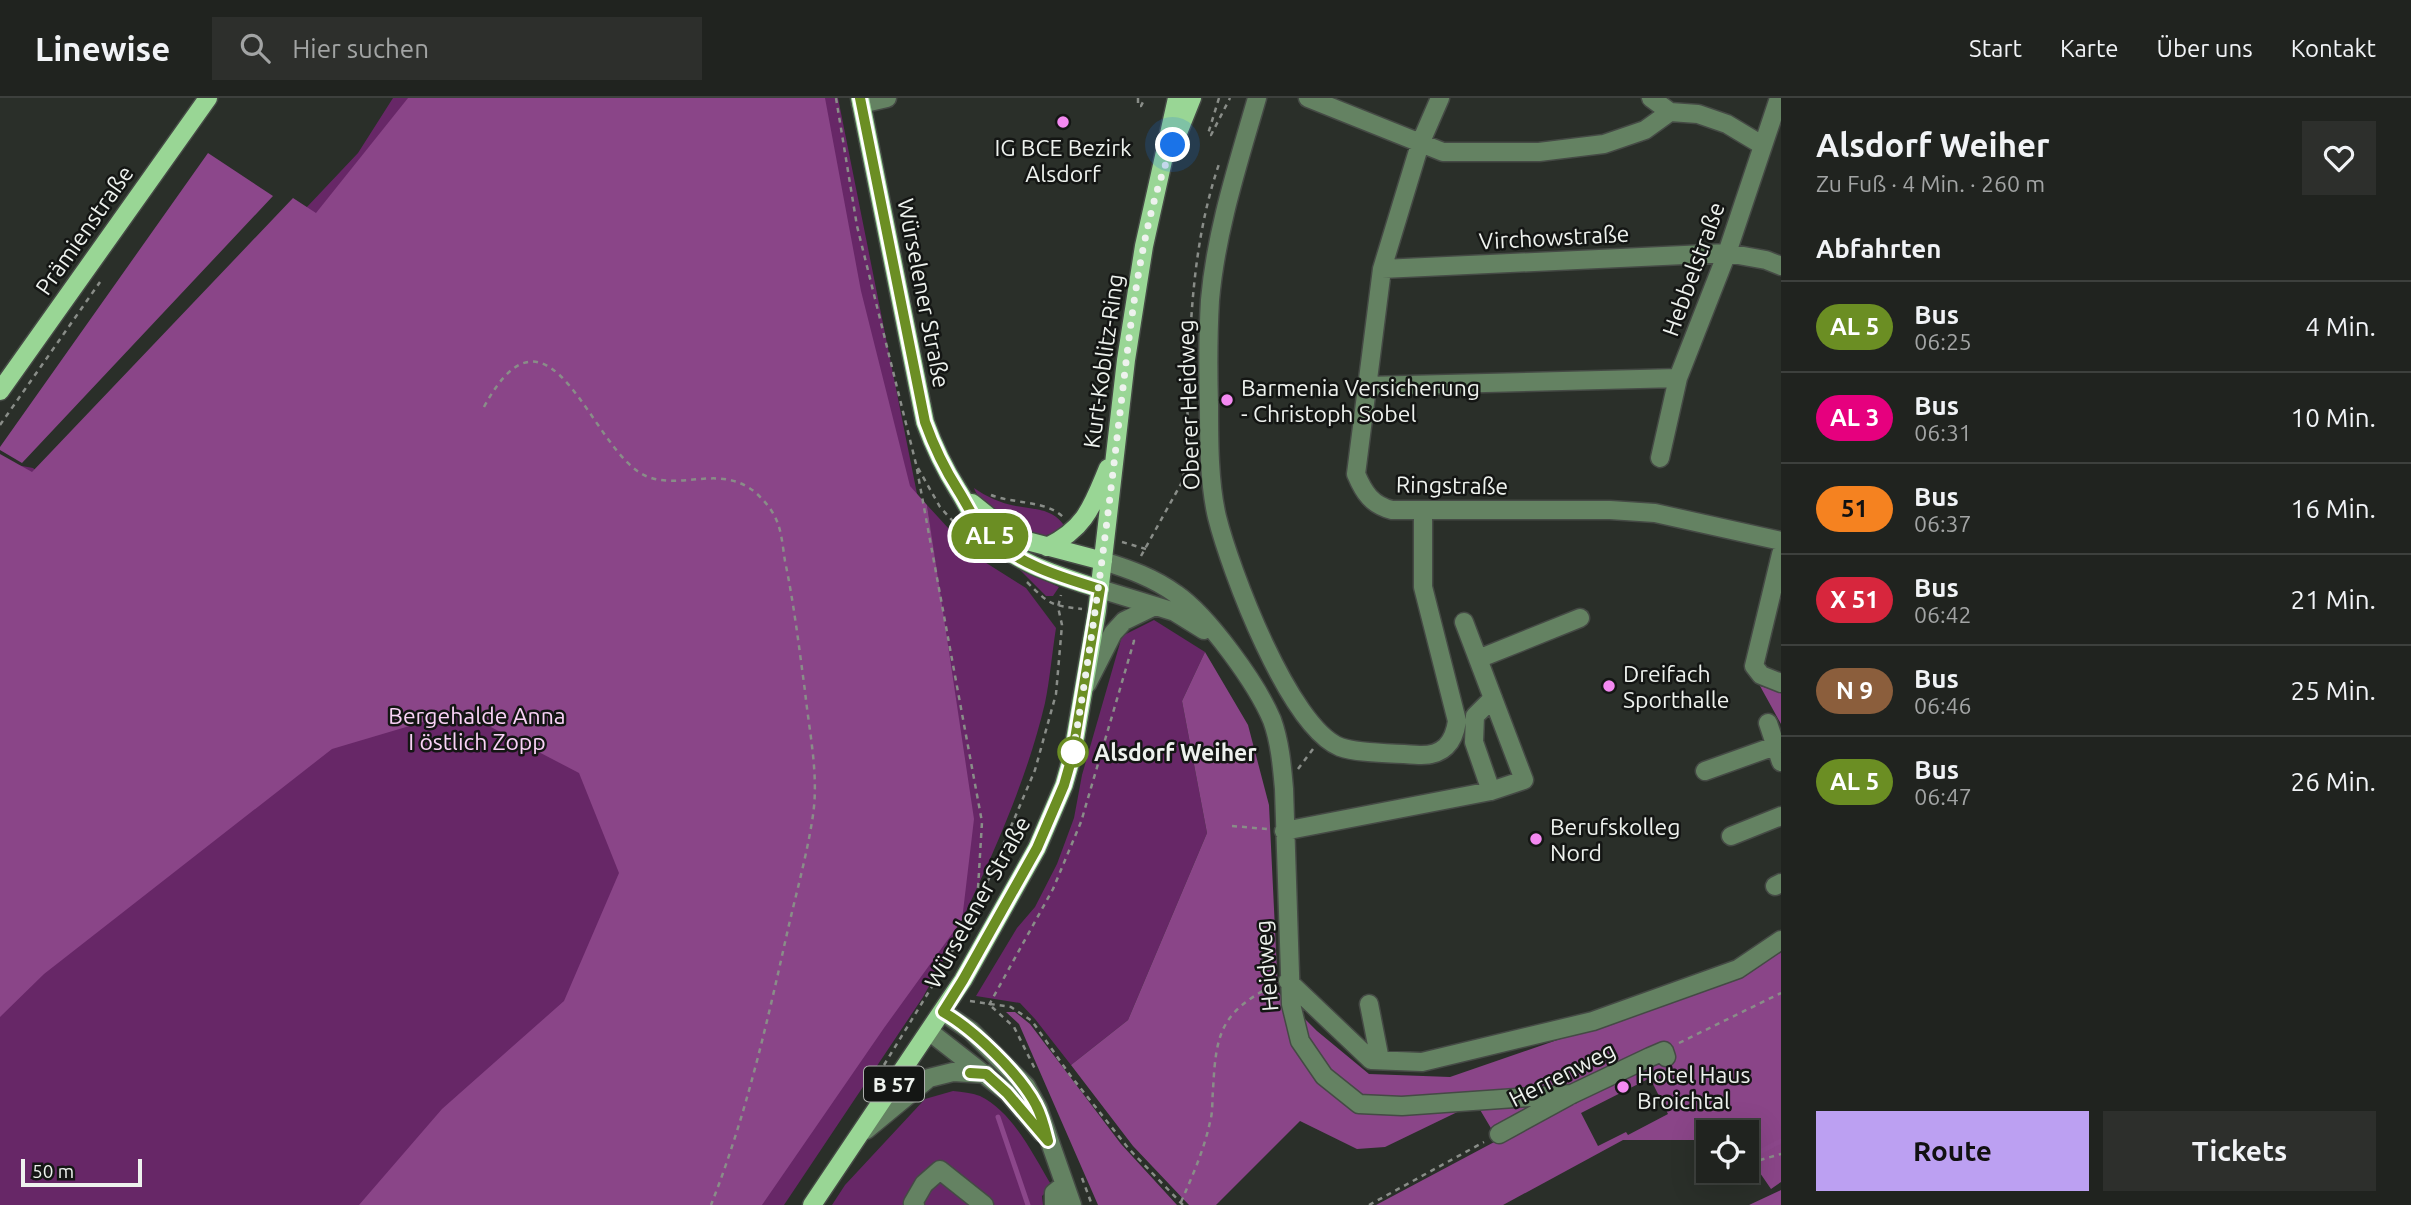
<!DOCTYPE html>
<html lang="de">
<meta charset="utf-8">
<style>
body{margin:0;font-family:Ubuntu,sans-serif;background:#2d2f2c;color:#f1f3f6;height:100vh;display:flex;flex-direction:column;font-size:26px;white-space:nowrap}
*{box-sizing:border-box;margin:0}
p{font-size:23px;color:#a2a4a4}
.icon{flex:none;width:38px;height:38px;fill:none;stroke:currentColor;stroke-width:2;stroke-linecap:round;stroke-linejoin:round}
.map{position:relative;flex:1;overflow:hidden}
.side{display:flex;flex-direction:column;background:#20231f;width:630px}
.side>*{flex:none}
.badge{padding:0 14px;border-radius:23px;font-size:24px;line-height:46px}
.fabs{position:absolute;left:1696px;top:1022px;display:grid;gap:14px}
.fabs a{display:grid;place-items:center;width:63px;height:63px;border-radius:0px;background:#20231f;box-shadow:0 7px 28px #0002,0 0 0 2px #3d403d;font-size:35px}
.scale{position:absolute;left:21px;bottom:18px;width:121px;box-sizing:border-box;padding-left:7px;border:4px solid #eef2ee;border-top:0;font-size:19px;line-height:24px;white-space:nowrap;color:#eef2ee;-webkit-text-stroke:5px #141614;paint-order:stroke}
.you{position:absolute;width:35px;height:35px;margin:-18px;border:5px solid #fff;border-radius:50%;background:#1a73e8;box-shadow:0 0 0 10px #1a73e833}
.map>.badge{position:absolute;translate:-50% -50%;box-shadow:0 0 0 4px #fff}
h2{padding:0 35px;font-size:26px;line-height:63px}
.round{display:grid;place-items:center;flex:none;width:74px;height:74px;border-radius:0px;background:#2d2f2c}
.headline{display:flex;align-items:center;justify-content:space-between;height:119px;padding:0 35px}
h1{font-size:33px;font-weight:700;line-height:52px}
.button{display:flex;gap:14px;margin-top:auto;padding:14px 35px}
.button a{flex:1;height:80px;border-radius:0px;background:#bca0f2;color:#111;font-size:28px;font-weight:700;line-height:80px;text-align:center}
.button a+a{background:#2d2f2c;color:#f1f3f6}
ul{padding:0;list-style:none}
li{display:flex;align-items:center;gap:21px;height:91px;padding:0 35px;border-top:2px solid #3d403d}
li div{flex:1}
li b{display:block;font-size:26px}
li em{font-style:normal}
li .badge{min-width:77px;font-weight:700;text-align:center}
header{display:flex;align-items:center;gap:42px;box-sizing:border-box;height:98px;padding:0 35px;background:#20231f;border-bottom:2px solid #3d403d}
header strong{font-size:33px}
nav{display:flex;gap:38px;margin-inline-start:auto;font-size:24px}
.search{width:490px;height:63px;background:#2d2f2c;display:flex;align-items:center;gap:18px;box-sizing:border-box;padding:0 24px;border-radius:0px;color:#a2a4a4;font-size:26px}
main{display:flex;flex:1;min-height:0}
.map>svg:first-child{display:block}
.green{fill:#672767}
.forest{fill:#8a4588;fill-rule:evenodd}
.water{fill:#8c478b}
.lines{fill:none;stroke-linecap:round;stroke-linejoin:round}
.stream{stroke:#8c478b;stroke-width:5}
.minor-casing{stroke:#454a45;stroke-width:21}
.major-casing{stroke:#454a45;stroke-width:21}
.path{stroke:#898d88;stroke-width:2.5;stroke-dasharray:5 5;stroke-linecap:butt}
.minor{stroke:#648262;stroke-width:18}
.major{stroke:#99d695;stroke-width:18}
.line-casing{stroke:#fff;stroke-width:16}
.line{stroke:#6b8e23;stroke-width:10}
.walk{stroke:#eef2ee;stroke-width:7;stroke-dasharray:0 12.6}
.poi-dot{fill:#f489f1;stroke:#141614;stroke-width:2.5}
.stop-dot{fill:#fff;stroke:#6b8e23;stroke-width:3.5}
.labels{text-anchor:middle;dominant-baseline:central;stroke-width:5;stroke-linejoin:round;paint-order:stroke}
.shield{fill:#141614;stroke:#adb0ad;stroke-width:2}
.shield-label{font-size:21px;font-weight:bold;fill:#eef2ee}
.poi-label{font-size:23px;fill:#eef2ee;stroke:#141614;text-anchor:start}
.street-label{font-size:23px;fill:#eef2ee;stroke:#141614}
.park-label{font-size:23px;fill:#fad3f7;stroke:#141614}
.stop-label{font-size:23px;font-weight:bold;fill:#eef2ee;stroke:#141614;text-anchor:start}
</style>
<header>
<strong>Linewise</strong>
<div class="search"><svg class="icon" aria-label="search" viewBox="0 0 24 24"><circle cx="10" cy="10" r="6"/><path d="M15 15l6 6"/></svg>Hier suchen</div>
<nav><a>Start</a><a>Karte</a><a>Über uns</a><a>Kontakt</a></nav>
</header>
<main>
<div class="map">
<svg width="1781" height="1107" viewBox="0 0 1781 1107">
<rect width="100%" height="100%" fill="#2a2f29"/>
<path class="green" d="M 393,0 L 838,0 L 947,546 L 927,407 L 972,456 L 1026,490 L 1056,530 C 1052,555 1050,581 1045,605 C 1027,681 995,752 962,822 L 962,816 L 949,852 L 923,899 L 784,1107 L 0,1107 L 0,364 L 33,370 L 48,383 L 358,55 Z
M 974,390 C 987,399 1000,405 1016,408 C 1037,412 1053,410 1066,430 C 1056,435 1045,439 1033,437 C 1018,436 977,403 974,390 Z
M 1019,471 L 1059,489 L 1053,498 L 1046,498 Z
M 1154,522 L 1205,554 L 1182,603 L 1207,735 L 1128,922 L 1071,967 L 1035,921 L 1020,905 L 976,898 L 1017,830 L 1035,809 L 1057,766 L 1074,720 L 1082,677 L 1122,538 Z
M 953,993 C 962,994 972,995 980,998 C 1014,1015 1033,1057 1052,1088 L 1042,1098 L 1043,1107 L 832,1107 L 845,1087 L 925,1001 Z"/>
<path class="forest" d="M 408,0 L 825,0 L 861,193 L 910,388 L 927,407 L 974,721 L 962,822 L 884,930 L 762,1107 L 359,1107 L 442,1011 L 564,903 L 619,775 L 579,675 L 460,613 L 332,651 L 44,876 L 0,919 L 0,356 L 32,374 L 293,100 L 316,115 Z
M 1205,554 L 1248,627 L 1269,707 L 1278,894 L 1317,933 L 1369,976 L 1450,979 L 1740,879 L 1781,852 L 1781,1084 L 1771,1091 L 1747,1056 L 1746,1034 L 1708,1034 L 1708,1042 L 1623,1042 L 1503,1107 L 1376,1107 L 1498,1042 L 1476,1005 L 1385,1049 L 1357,1051 L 1300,1023 L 1216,1107 L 1189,1107 L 1133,1048 L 1071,967 L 1128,922 L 1207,735 L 1182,603 ZM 1650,980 L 1668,1016 L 1628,1037 L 1626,1034 L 1598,1048 L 1581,1015 Z
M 1760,588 L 1781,594 L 1781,626 Z
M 1006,914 L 1015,914 L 1030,926 L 1121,1046 L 1177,1107 L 1098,1107 L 1019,926 Z"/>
<path class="water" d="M 208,55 L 273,98 L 22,365 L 0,352 L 0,349 Z
M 1781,1092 L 1781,1107 L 1749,1107 Z"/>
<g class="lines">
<path class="stream" d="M 998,1019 L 1028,1107
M 1758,1055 L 1781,1043"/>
<defs>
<path id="minor" d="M 1257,0 C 1238,66 1216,133 1210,202 C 1208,237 1208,273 1209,308 C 1209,343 1209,385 1217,419 C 1230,471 1289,629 1340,649 C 1359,656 1398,655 1419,657 C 1443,658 1454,645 1457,623 L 1423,489 L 1423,412
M 1308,0 L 1443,54 L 1539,54 L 1604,46 L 1645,32 L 1670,14
M 1440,0 L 1420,46 L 1382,171 L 1356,376 C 1364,395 1372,407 1392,412 L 1610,412 L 1655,415 L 1781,443
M 1651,0 L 1670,14 L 1698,16 L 1727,26 L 1762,47
M 861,6 L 887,0
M 1382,171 L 1727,155 L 1766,162 L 1781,168
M 1366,288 L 1678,280
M 1660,360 L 1678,280 L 1727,155 L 1779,0
M 1781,456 L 1754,568 L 1761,577 L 1781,585
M 1103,463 C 1129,471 1154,480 1176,496 C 1208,518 1257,586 1272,622 C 1280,644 1282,668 1284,691 L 1291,906 L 1300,943 L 1324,978 L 1359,1006 L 1402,1008 L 1572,996
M 1100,491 L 1175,514 L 1204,532
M 1478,561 L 1580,520
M 1087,586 L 1113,535 L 1124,523 L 1155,508
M 1768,625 L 1781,664
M 1705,673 L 1775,648
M 1491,693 L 1474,644 L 1475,618 L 1493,600
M 1284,733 L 1491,693 L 1524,682 L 1464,524
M 1731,738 L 1781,718
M 1775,788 L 1781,785
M 1288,883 L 1371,962 L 1422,964 L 1593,923 L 1738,871 L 1781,842
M 1369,906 L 1380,962
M 943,914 L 971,933 L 1026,988 L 1038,1010 L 1072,1107
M 930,934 L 1008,995 L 1042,1035
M 866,1032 L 929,980 L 953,974 L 986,976
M 1499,1036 L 1572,996 L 1650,959 L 1664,953 L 1666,959
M 915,1107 L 913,1105 L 924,1086 L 940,1072 L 984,1107
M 1054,1107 L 1054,1095 L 1064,1087"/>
<path id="major" d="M 860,0 L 925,324 C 934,349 944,370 958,392 C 967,406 973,421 984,434 C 1014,465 1060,478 1100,491
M 1178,35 L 1192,0
M 0,293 L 208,0
M 972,405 L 1008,434 L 1027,443 L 1103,463
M 1047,449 C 1086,430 1092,408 1108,370
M 812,1107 L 963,882 L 1037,750 L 1064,687 L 1072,659 L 1097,513 L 1126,262 L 1144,148 L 1177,0"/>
</defs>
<use href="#minor" class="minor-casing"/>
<use href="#major" class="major-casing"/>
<path class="path" d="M 836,0 L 857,128 L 916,366 L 982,724 L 977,807
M 1138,0 L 1138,8 L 1141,8 L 1145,0
M 1219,0 L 1208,36 L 1211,37 L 1230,0
M 484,309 C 551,184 591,354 646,378 C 682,393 721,365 756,395 C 765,403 774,414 778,426 C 782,437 783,451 785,463 C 794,506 799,549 805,593 C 809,633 819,676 813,717 C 807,758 795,799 786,840 C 766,930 745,1021 711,1107
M 0,327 L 100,184
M 918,370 L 940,409 L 962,433
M 991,397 C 1013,406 1046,402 1063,419
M 1122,444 L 1146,451
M 1141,458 L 1182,384 L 1186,367 C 1190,265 1186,161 1220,63
M 1027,484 C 1050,507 1050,507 1082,511
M 1298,671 L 1313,651
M 1232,728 L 1267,731
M 970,903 L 1011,909 L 1032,923 L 1070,977 L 1129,1051 L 1183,1107
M 989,907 L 1053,791 L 1081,724 L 1134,543 L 1133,537
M 992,909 L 1014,929 L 1035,971
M 1679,945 L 1781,895
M 884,967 L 936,882 L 976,811 L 1035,672 L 1056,596 L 1062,527 L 1058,509 L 1061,497
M 1750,1065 L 1781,1056
M 1082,1080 L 1092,1107
M 1181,1104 C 1192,1079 1204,1052 1210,1024 C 1213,1014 1212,1002 1213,992 C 1216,936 1220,915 1272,888
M 1369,1107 L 1484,1044"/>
<use href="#minor" class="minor"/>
<use href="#major" class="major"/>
</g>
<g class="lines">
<defs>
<path id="line" d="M 860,0 L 925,324 C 934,349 944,370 958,392 C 967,406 973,421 984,434 C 1014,465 1060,479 1100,491 L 1072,659 L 1064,687 L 1037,750 L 963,882 L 943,914 C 973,931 1020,976 1036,1007 C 1042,1018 1045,1031 1048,1043 L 1007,995 L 986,976 L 970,975"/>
</defs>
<use href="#line" class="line-casing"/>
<use href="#line" class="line"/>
<path class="walk" d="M 1073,654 L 1072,659 C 1092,547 1106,435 1119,323 C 1130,234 1139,129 1173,47"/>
</g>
<g class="poi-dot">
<circle cx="1063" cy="24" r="7"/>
<circle cx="1227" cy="302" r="7"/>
<circle cx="1609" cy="588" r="7"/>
<circle cx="1536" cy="741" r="7"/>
<circle cx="1623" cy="989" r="7"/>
</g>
<circle class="stop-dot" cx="1073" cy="654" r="14"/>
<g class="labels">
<rect class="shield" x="864" y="968.5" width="60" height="35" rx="5"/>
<g class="shield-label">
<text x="894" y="986">B 57</text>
</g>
<g class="poi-label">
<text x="1063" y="49" text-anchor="middle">IG BCE Bezirk<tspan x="1063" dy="26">Alsdorf</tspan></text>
<text x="1241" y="289">Barmenia Versicherung<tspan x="1241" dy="26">- Christoph Sobel</tspan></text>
<text x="1623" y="575">Dreifach<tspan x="1623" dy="26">Sporthalle</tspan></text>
<text x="1550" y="728">Berufskolleg<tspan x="1550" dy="26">Nord</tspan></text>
<text x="1637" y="976">Hotel Haus<tspan x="1637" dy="26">Broichtal</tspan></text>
</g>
<g class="street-label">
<text transform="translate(84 132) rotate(-55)">Prämienstraße</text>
<text transform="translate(1554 139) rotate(-3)">Virchowstraße</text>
<text transform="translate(1693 171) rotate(-70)">Hebbelstraße</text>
<text transform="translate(924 195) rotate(79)">Würselener Straße</text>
<text transform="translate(1103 263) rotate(-82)">Kurt-Koblitz-Ring</text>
<text transform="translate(1188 307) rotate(-92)">Oberer Heidweg</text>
<text transform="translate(1452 387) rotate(1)">Ringstraße</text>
<text transform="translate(977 804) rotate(-61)">Würselener Straße</text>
<text transform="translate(1266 868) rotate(-95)">Heidweg</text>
<text transform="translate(1562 976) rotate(-27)">Herrenweg</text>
</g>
<g class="park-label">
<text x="477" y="617">Bergehalde Anna<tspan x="477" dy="26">I östlich Zopp</tspan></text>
</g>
<g class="stop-label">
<text x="1094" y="654">Alsdorf Weiher</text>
</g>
</g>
</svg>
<div class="fabs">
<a><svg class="icon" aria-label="locate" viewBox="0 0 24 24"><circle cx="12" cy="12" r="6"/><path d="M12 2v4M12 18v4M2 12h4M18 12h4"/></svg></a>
</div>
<div class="scale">50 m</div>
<div class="you" style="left:1173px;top:47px"></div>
<b class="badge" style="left:990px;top:438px;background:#6b8e23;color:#fff">AL 5</b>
</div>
<section class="side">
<div class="headline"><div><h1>Alsdorf Weiher</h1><p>Zu Fuß · 4 Min. · 260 m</p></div><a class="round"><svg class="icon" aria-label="heart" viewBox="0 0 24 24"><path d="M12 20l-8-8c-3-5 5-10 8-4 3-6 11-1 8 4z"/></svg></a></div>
<h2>Abfahrten</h2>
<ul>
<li><span class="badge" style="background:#6b8e23;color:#fff">AL 5</span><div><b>Bus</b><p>06:25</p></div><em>4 Min.</em></li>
<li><span class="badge" style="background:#e6007e;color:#fff">AL 3</span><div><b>Bus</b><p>06:31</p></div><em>10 Min.</em></li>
<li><span class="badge" style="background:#f58220;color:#111">51</span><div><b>Bus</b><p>06:37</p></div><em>16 Min.</em></li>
<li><span class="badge" style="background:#d7263d;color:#fff">X 51</span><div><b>Bus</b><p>06:42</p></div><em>21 Min.</em></li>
<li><span class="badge" style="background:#8b5e3c;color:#fff">N 9</span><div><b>Bus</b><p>06:46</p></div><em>25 Min.</em></li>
<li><span class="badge" style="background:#6b8e23;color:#fff">AL 5</span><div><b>Bus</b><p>06:47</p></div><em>26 Min.</em></li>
</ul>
<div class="button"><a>Route</a><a>Tickets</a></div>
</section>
</main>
